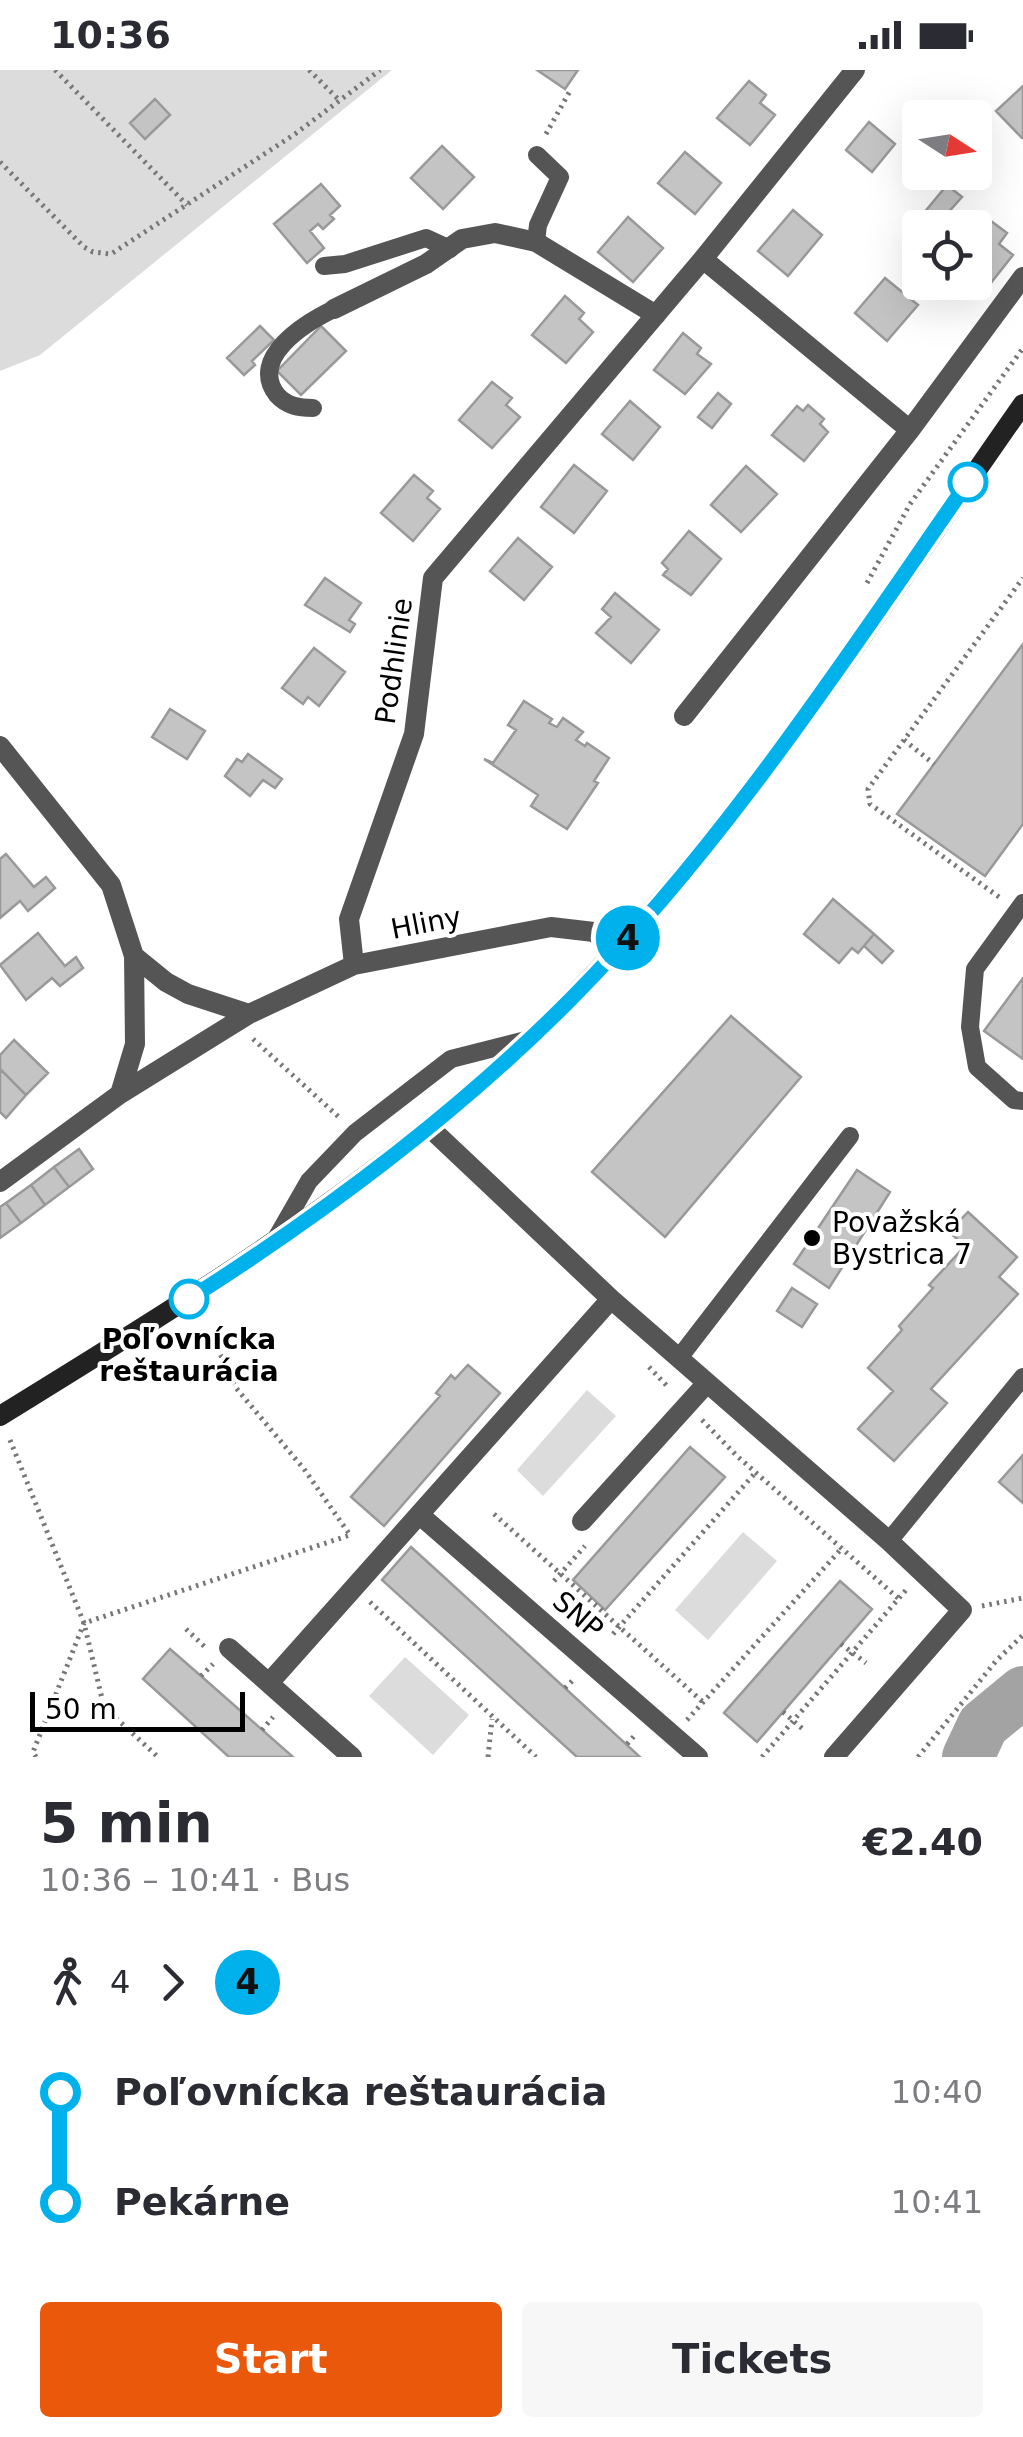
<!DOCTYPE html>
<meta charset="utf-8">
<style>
body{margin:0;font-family:"DejaVu Sans",sans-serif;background:#f7f7f7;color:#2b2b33;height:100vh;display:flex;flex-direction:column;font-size:38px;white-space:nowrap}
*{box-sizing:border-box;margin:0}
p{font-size:32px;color:#7c7c81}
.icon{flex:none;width:55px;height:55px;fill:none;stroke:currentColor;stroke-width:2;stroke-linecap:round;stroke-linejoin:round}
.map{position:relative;height:1687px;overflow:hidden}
.details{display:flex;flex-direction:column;background:#fff;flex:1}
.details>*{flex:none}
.badge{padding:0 20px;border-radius:32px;font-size:35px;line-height:65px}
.needle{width:65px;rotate:102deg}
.buttons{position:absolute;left:902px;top:30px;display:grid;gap:20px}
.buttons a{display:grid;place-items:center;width:90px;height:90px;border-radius:10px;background:#fff;box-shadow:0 10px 40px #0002;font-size:50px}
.scale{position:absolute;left:30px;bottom:25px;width:215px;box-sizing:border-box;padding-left:10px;border:5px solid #000;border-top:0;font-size:28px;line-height:35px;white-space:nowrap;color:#000;-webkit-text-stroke:8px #fff;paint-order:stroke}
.map>.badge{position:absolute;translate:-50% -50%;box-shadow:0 0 0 5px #fff}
.legs{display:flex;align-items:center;gap:15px;height:110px;padding:0 40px;font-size:32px}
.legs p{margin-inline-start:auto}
.overview{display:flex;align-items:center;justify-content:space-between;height:170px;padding:0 40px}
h1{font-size:55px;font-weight:800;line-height:75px}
.cta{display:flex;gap:20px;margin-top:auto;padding:20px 40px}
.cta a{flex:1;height:115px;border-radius:10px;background:#ea580c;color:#fff;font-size:40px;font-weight:800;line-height:115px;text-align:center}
.cta a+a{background:#f7f7f7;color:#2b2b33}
ul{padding:0 40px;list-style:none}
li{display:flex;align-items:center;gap:35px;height:110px;font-size:38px}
li i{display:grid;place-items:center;width:15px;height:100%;margin:0 12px;background:currentColor}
li i::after{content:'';width:25px;height:25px;margin:-12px;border:8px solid;border-radius:50%;background:#fff}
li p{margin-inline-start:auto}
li:first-child i{background:linear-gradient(#0000 50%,currentColor 0)}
li:last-child i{background:linear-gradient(currentColor 50%,#0000 0)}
.status{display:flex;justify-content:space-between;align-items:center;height:70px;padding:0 50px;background:#fff;direction:ltr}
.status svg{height:28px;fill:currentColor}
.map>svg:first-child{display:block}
.green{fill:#dcdcdc}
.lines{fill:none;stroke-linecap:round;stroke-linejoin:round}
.river{stroke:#a3a3a3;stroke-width:52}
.building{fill:#c4c4c4;stroke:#999;stroke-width:2.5}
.path{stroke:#777;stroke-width:5;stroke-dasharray:2.5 5;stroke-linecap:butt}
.service{stroke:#555;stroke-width:18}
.minor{stroke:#555;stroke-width:20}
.secondary{stroke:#222;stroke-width:20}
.line-1-casing{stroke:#fff;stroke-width:22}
.line-1{stroke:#00b1eb;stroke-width:15}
.stop-1-dot{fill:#fff;stroke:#00b1eb;stroke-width:5}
.poi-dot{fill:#000;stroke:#fff;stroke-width:4}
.labels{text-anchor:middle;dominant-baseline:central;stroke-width:8;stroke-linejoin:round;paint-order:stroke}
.street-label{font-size:28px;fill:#000;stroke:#fff}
.poi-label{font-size:28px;fill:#000;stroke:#fff;text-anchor:start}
.stop-label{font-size:28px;font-weight:bold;fill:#000;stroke:#fff}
</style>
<div class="status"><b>10:36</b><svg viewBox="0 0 49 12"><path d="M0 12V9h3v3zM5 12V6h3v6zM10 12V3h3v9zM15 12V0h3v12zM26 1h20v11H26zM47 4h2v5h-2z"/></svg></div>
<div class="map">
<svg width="1023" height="1687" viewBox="0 0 1023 1687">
<rect width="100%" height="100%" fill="#fff"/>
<path class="green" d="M 0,0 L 392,0 L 40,285 L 0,301 Z
M 587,1320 L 616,1346 L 543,1426 L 517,1400 Z
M 743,1462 L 777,1491 L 708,1570 L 675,1540 Z
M 405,1587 L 469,1645 L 433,1685 L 369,1626 Z"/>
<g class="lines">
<path class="river" d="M 968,1687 L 983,1655 L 1023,1622"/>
</g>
<path class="building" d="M 537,0 L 578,0 L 565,19 Z
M 749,11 L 766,25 L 760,33 L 775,45 L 750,75 L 717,48 Z
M 1023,16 L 1023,68 L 1022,68 L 996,41 Z
M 155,29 L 170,45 L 145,69 L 130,53 Z
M 869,52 L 895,74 L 872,102 L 846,80 Z
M 442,76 L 474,107 L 443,139 L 411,108 Z
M 685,82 L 721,113 L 695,144 L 658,113 Z
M 321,114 L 340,136 L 330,145 L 334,149 L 323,159 L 318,154 L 310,161 L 324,178 L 307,193 L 274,154 Z
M 947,115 L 962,127 L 937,155 L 923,144 Z
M 793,140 L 822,165 L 788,206 L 758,181 Z
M 628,147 L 663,178 L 633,212 L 598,182 Z
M 991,151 L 1007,163 L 999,174 L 1013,185 L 979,228 L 960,212 L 975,212 L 975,166 Z
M 885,208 L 918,235 L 887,271 L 855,243 Z
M 565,226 L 584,243 L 579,249 L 593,262 L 566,293 L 532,265 Z
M 260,256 L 274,270 L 252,291 L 255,295 L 244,305 L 227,288 Z
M 321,256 L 346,281 L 301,325 L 277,301 Z
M 683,263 L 701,278 L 697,284 L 711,294 L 685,324 L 654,300 Z
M 492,312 L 512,328 L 506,335 L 520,347 L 492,378 L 459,350 Z
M 718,323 L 731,334 L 712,358 L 698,347 Z
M 630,331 L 660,357 L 633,390 L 602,364 Z
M 808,335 L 824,349 L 820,354 L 828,362 L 804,391 L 772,365 L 797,336 L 803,341 Z
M 574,395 L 607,421 L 574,463 L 541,437 Z
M 746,396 L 777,424 L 741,462 L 711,435 Z
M 414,405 L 433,421 L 427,428 L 440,439 L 413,471 L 381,443 Z
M 689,461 L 721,489 L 691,525 L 663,505 L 668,499 L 662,493 Z
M 518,468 L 552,497 L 524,530 L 490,501 Z
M 325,508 L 361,533 L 349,550 L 355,554 L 350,562 L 305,535 Z
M 615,523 L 659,560 L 631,593 L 596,563 L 611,547 L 602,539 Z
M 1023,574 L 1023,754 L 985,806 L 897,744 Z
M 314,578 L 345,602 L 319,636 L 308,627 L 303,634 L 282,618 Z
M 524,631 L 552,649 L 549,653 L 557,657 L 563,648 L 583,662 L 576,670 L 585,676 L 587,673 L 609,688 L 594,711 L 598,713 L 567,759 L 531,736 L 538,725 L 484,689 L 493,693 L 516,660 L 508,655 Z
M 170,639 L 205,661 L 187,689 L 152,667 Z
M 248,684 L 282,709 L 275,718 L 263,710 L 250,726 L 225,706 L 237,689 L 242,692 Z
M 6,784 L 34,817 L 46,807 L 55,818 L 28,841 L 20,831 L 0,848 L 0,789 Z
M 833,829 L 874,864 L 858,883 L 852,878 L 839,893 L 804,864 Z
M 38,863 L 65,896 L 76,887 L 83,898 L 60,916 L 52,908 L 26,930 L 0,895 Z
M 874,864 L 893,881 L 882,893 L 864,876 Z
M 1023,908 L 1023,989 L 984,961 Z
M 731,946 L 801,1007 L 665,1167 L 592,1102 Z
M 14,970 L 48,1003 L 26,1025 L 0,999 L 0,985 Z
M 0,999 L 26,1025 L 6,1048 L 0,1042 Z
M 79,1079 L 93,1099 L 69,1117 L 54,1097 Z
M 54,1097 L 69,1117 L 45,1135 L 31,1115 Z
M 857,1100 L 890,1122 L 829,1218 L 794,1194 Z
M 31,1115 L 45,1135 L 21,1153 L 6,1133 Z
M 6,1133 L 21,1153 L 0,1168 L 0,1137 Z
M 968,1142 L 1017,1187 L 999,1207 L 1018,1224 L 931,1319 L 947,1333 L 894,1391 L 858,1359 L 893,1321 L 868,1298 L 902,1260 L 899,1256 L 933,1218 L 929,1215 L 965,1176 L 949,1162 Z
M 792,1218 L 817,1234 L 802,1257 L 777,1241 Z
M 468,1295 L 500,1323 L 384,1456 L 351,1427 L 440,1326 L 436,1323 L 451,1305 L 455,1309 Z
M 690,1377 L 725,1407 L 605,1540 L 573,1510 Z
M 1023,1385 L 1023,1433 L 999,1412 Z
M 411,1477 L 444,1507 L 640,1687 L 577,1687 L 382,1510 Z
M 840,1511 L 872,1539 L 757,1672 L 724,1643 Z
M 170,1579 L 201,1606 L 293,1687 L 229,1687 L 143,1609 Z"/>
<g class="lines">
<path class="path" d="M 55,0 L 187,135
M 309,0 L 339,30
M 546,64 L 571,19
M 0,92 L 84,177 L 93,182 L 111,184 L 295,64 L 380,0
M 867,513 L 910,434 L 1023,278
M 904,670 L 934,694
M 999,827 L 870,734 L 868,719 L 1023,508
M 253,969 L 341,1049
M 649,1297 L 669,1318
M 702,1350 L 737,1386 L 899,1529
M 10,1370 L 84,1553 L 104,1637 L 158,1687
M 494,1444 L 704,1633
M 554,1511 L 585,1476
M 370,1532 L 536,1687
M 982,1536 L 1023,1528
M 186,1559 L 205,1577
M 613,1564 L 756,1402
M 841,1574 L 866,1593
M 201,1606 L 213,1594
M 565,1618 L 574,1609
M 783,1642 L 805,1661
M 687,1650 L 843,1477
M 262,1660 L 273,1647
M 627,1674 L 636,1664
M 36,1687 L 33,1682 L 84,1553 L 350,1465 L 304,1399 L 236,1318 L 210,1262
M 488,1687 L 492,1649
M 762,1687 L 906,1520
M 918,1687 L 996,1591 L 1023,1565"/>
<path class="service" d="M 536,172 L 538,155 L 560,107 L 537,85
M 324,196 L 345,194 L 426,168 L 450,179
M 313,338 C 299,338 287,336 277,325 C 248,288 305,253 334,239
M 1023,833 L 975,899 L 970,957 L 977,997 L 1014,1030 L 1023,1031
M 274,1172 L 309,1111 L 355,1063 L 451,989 L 530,969
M 679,1288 L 850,1066
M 889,1471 L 1023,1307"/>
<path class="minor" d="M 703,189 L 910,360
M 334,239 L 426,194 L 462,169 L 495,163 L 536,172 L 656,245
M 684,646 L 910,360 L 1023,207
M 0,676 L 111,815 L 134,886 L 166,912 L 188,924 L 249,944 L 354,895 L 551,857 L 594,862 L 617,881
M 354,895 L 349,849 L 414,664 L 433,508 L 703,189 L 855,0
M 120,1024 L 135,974 L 134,886
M 430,1058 L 611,1229 L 889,1471 L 962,1540 L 834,1687
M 0,1112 L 120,1024 L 249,944
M 421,1446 L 698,1687
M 582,1451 L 707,1313
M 229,1578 L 352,1687
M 269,1613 L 611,1229"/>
<path class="secondary" d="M 0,1346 C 202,1221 404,1099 571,928 C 746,751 881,536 1023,334"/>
</g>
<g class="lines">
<defs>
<path id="line-1" d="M 189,1229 C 326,1142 456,1045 571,929 C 724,775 844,590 968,412"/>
</defs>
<use href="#line-1" class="line-1-casing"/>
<use href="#line-1" class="line-1"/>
</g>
<g class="stop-1-dot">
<circle cx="968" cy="412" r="18"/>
<circle cx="189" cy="1229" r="18"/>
</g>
<circle class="poi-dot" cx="812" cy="1168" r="10"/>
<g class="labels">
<g class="street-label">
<text transform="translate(394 591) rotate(-82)">Podhlinie</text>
<text transform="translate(426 853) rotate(-11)">Hliny</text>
<text transform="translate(578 1545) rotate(41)">SNP</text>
</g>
<g class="poi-label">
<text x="832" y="1152">Považská<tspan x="832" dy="32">Bystrica 7</tspan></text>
</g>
<g class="stop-label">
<text x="189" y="1269">Poľovnícka<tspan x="189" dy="32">reštaurácia</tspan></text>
</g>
</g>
</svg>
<div class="buttons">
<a><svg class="needle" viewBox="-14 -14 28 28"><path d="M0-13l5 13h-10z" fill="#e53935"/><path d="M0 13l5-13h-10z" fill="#7c7c81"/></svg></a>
<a><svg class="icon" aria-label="locate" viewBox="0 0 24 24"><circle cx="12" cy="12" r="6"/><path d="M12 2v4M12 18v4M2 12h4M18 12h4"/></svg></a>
</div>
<div class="scale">50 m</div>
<b class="badge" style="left:628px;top:868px;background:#00b1eb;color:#111">4</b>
</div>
<section class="details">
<div class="overview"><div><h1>5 min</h1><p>10:36 – 10:41 · Bus</p></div><b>€2.40</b></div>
<div class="legs"><svg class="icon" aria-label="walk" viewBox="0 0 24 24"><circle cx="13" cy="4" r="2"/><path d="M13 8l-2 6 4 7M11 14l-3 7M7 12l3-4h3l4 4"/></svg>4<svg class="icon" aria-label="forward" viewBox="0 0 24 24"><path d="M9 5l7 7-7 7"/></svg><b class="badge" style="background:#00b1eb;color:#111">4</b></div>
<ul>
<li><i style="color:#00b1eb"></i><b>Poľovnícka reštaurácia</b><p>10:40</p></li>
<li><i style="color:#00b1eb"></i><b>Pekárne</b><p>10:41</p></li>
</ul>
<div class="cta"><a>Start</a><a>Tickets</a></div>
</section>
